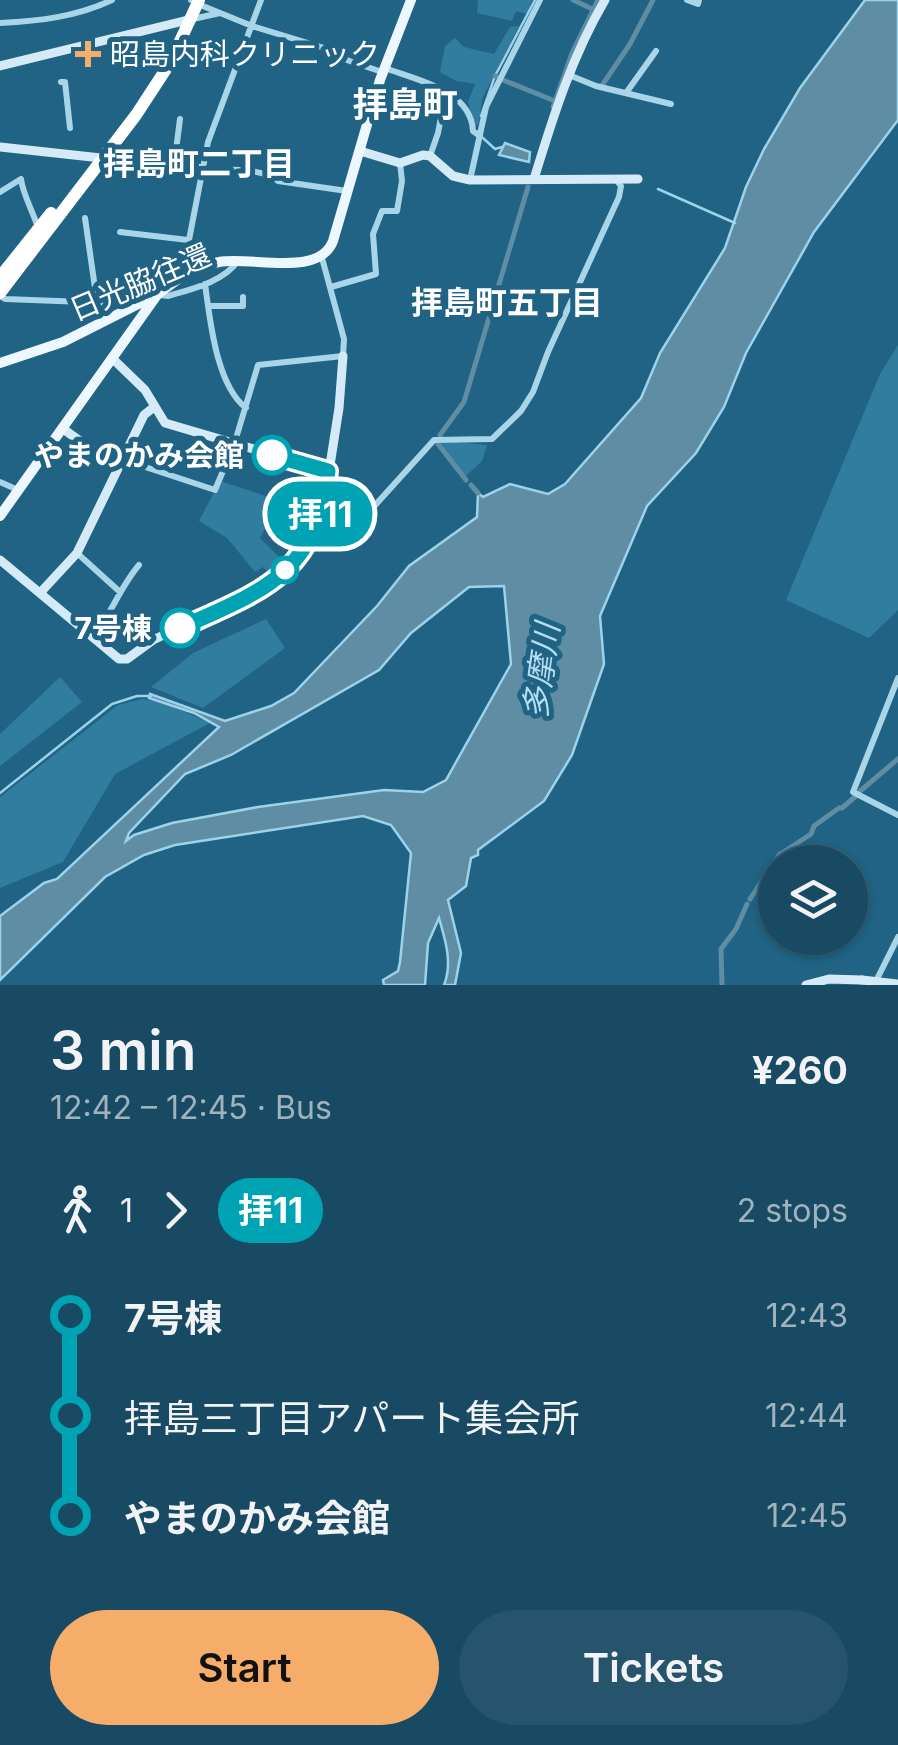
<!DOCTYPE html>
<meta charset="utf-8">
<style>
body{margin:0;font-family:Inter,"Noto Sans JP",sans-serif;background:#25546c;color:#f1f3f6;height:100vh;display:flex;flex-direction:column;font-size:38px;white-space:nowrap}
*{box-sizing:border-box;margin:0}
p{font-size:32px;color:#9fb3be}
.icon{flex:none;width:55px;height:55px;fill:none;stroke:currentColor;stroke-width:2;stroke-linecap:round;stroke-linejoin:round}
.map{position:relative;height:985px;overflow:hidden}
.sheet{display:flex;flex-direction:column;background:#184a63;flex:1}
.sheet>*{flex:none}
.badge{padding:0 20px;border-radius:32px;font-size:35px;line-height:65px}
.fabs{position:absolute;left:758px;top:845px;display:grid;gap:20px}
.fabs a{display:grid;place-items:center;width:110px;height:110px;border-radius:50%;background:#184a63;box-shadow:0 2px 8px #0004,0 0 0 2px #366278;font-size:50px}
.map>.badge{position:absolute;translate:-50% -50%;box-shadow:0 0 0 5px #fff}
.legs{display:flex;align-items:center;gap:15px;height:110px;padding:0 50px;font-size:32px}
.legs p{margin-inline-start:auto}
.headline{display:flex;align-items:center;justify-content:space-between;height:170px;padding:0 50px}
h1{font-size:55px;font-weight:600;line-height:75px}
.primary-button{display:flex;gap:20px;margin-top:auto;padding:20px 50px}
.primary-button a{flex:1;height:115px;border-radius:60px;background:#f6ad6a;color:#111;font-size:40px;font-weight:600;line-height:115px;text-align:center}
.primary-button a+a{background:#25546c;color:#f1f3f6}
ul{padding:0 50px;list-style:none}
li{display:flex;align-items:center;gap:35px;height:100px;font-size:38px}
li i{display:grid;place-items:center;width:15px;height:100%;margin:0 12px;background:currentColor}
li i::after{content:'';width:25px;height:25px;margin:-12px;border:8px solid;border-radius:50%;background:#184a63}
li p{margin-inline-start:auto}
li:first-child i{background:linear-gradient(#0000 50%,currentColor 0)}
li:last-child i{background:linear-gradient(currentColor 50%,#0000 0)}
.map>svg:first-child{display:block}
.green{fill:#317da0}
.water{fill:#5e8da4;stroke:#9cd3ea;stroke-width:2.5;fill-rule:evenodd}
.lines{fill:none;stroke-linecap:round;stroke-linejoin:round}
.stream{stroke:#9cd3ea;stroke-width:2.5}
.canal{stroke:#5e8da4;stroke-width:5}
.street{stroke:#a9d5e9;stroke-width:6}
.secondary{stroke:#d4ebf7;stroke-width:9}
.primary{stroke:#ecf7fe;stroke-width:10}
.highway{stroke:#fff;stroke-width:12}
.secondary-bridge{stroke:#d4ebf7;stroke-width:9}
.line-1-casing{stroke:#fff;stroke-width:22}
.line-1{stroke:#00a3b4;stroke-width:15}
.poi-dot{fill:#f6ad6a;stroke:#206384;stroke-width:4}
.stop-1-dot{fill:#fff;stroke:#00a3b4;stroke-width:5}
.labels{text-anchor:middle;dominant-baseline:central;stroke-width:10;stroke-linejoin:round;paint-order:stroke}
.poi-label{font-size:30px;fill:#fff;stroke:#206384;text-anchor:start}
.street-label{font-size:30px;fill:#fff;stroke:#206384}
.stop-label{font-size:30px;font-weight:bold;fill:#fff;stroke:#206384;text-anchor:end}
.neighbourhood-label{font-size:32px;font-weight:bold;fill:#fff;stroke:#206384}
.water-label{font-size:32px;font-style:italic;fill:#b4def1;stroke:#206384}
.quarter-label{font-size:35px;font-weight:bold;fill:#fff;stroke:#206384}
</style>
<div class="map">
<svg width="898" height="985" viewBox="0 0 898 985">
<rect width="100%" height="100%" fill="#206384"/>
<path class="green" d="M 478,0 L 532,0 L 527,14 L 516,11 L 512,21 L 477,13 Z
M 519,26 L 482,99 L 479,123 L 476,126 L 468,102 L 475,84 L 456,81 L 440,72 L 445,46 L 455,38 L 464,47 L 494,54 L 510,27 Z
M 898,345 L 898,610 L 869,638 L 786,600 L 880,374 Z
M 446,441 L 487,445 L 482,461 L 465,477 L 440,443 Z
M 332,477 L 363,496 L 312,547 L 326,510 Z
M 220,481 L 269,497 L 277,505 L 260,538 L 283,561 L 270,574 L 263,567 L 255,572 L 227,538 L 199,521 Z
M 266,619 L 285,648 L 203,708 L 151,687 L 193,653 Z
M 60,677 L 82,702 L 0,766 L 0,734 Z
M 142,699 L 162,702 L 210,723 L 115,774 L 63,862 L 0,888 L 0,797 L 118,705 Z"/>
<path class="water" d="M 865,0 L 898,0 L 898,120 L 814,232 L 746,353 L 724,407 L 696,453 L 647,506 L 600,616 L 604,664 L 572,755 L 544,801 L 478,850 L 478,855 L 471,858 L 466,886 L 448,900 L 461,953 L 455,985 L 444,985 C 453,963 445,939 439,918 L 428,943 L 425,985 L 384,985 L 383,980 L 398,971 L 400,962 L 411,853 L 391,825 L 363,816 L 175,845 L 144,855 L 105,877 L 0,980 L 0,916 L 44,883 L 57,879 L 219,727 L 194,713 L 149,698 L 150,694 L 225,721 L 271,706 L 294,693 L 377,606 L 409,566 L 477,517 L 478,493 L 483,497 L 510,484 L 548,494 L 565,484 L 641,398 L 660,353 L 725,248 L 746,187 L 764,149 L 800,88 ZM 504,586 L 511,664 L 446,780 L 423,792 L 384,790 L 258,807 L 172,823 L 134,835 L 126,841 L 129,833 L 185,774 L 231,755 L 379,670 L 411,633 L 469,587 Z
M 505,143 L 530,152 L 529,162 L 499,155 Z"/>
<g class="lines">
<path class="stream" d="M 481,116 L 495,76 L 535,0
M 483,138 L 495,149 L 502,147
M 658,189 L 735,223
M 0,793 L 112,704 L 137,696 L 151,696"/>
<path class="canal" d="M 573,0 L 590,8
M 495,76 L 496,76
M 503,80 L 555,101
M 601,87 L 630,44 L 653,0
M 553,107 L 572,53 L 598,0
M 440,435 L 464,402 L 528,187
M 438,444 L 466,480
M 471,485 L 478,493
M 859,792 L 898,759
M 842,808 L 856,796
M 782,853 L 811,834 L 814,826 L 839,808
M 750,899 L 780,854
M 722,985 L 721,949 L 736,929 L 747,904"/>
<path class="street" d="M 191,0 L 192,0
M 687,0 L 698,4 L 699,0
M 198,4 L 252,26 L 334,51 L 344,59 L 382,72
M 193,19 L 220,13
M 0,23 C 39,21 76,17 112,0
M 385,68 C 417,80 471,90 473,131 L 480,136
M 569,75 L 596,86 L 671,104
M 61,82 L 65,82 L 70,128
M 626,93 L 656,51
M 430,156 L 438,133 L 446,91
M 174,166 L 180,119
M 202,169 C 225,171 260,166 278,181 L 347,191
M 470,180 L 486,107 L 540,0
M 0,192 L 21,179 C 23,195 33,211 38,228
M 85,218 L 97,302
M 120,232 L 188,240
M 182,276 L 208,142 L 261,0
M 205,284 C 210,319 216,385 246,408
M 331,287 L 376,274 L 373,234 L 382,211 L 397,211 L 402,181 L 400,163
M 160,295 L 168,296 C 192,289 223,282 238,261
M 0,296 L 5,299 L 137,304
M 208,306 L 243,306 L 243,297
M 121,459 L 215,490 L 234,445 L 258,365 L 343,356 L 344,339 L 322,258
M 0,482 L 18,490
M 360,522 L 434,440 L 492,439 L 521,411 L 533,392 L 548,352 L 619,197 L 621,186 L 617,181
M 77,553 L 120,592
M 92,638 C 111,615 120,587 139,565
M 898,678 L 853,792 L 898,815
M 876,981 L 898,937"/>
<path class="secondary" d="M 0,66 L 192,19
M 0,147 L 202,169
M 360,151 L 400,163 L 423,155 L 430,156 L 453,176 L 470,180 L 638,179
M 534,179 C 553,117 572,56 605,0
M 113,359 L 145,390 L 165,423 L 328,471
M 62,428 L 117,468
M 0,560 L 119,659 L 127,659 L 153,640 L 264,588 L 311,541 L 325,497 L 339,408 L 343,356
M 40,593 L 77,553 L 144,415 L 154,407
M 806,985 L 829,979 L 862,980"/>
<path class="primary" d="M 0,363 L 63,342 L 156,295
M 0,516 L 157,295 C 176,280 194,267 219,262 C 252,256 319,278 333,241 L 380,80 L 411,0"/>
<path class="highway" d="M 0,277 L 51,213
M 0,293 L 136,115 L 170,63 L 199,0"/>
<path class="secondary-bridge" d="M 862,980 L 897,984"/>
</g>
<g class="lines">
<defs>
<path id="line-1" d="M 180,628 C 265,590 316,574 328,471 L 272,455"/>
</defs>
<use href="#line-1" class="line-1-casing"/>
<use href="#line-1" class="line-1"/>
</g>
<path class="poi-dot" d="M83 39h10v10h10v10h-10v10h-10v-10h-10v-10h10z"/>
<g class="stop-1-dot">
<circle cx="272" cy="455" r="18"/>
<circle cx="285" cy="570" r="12"/>
<circle cx="180" cy="628" r="18"/>
</g>
<g class="labels">
<g class="poi-label">
<text x="110" y="54">昭島内科クリニック</text>
</g>
<g class="street-label">
<text transform="translate(140 282) rotate(-23)">日光脇往還</text>
</g>
<g class="stop-label">
<text x="244" y="455">やまのかみ会館</text>
<text x="152" y="628">7号棟</text>
</g>
<g class="neighbourhood-label">
<text x="199" y="163">拝島町二丁目</text>
<text x="507" y="302">拝島町五丁目</text>
</g>
<g class="water-label">
<text transform="translate(541 671) rotate(-82)">多摩川</text>
</g>
<g class="quarter-label">
<text x="405" y="104">拝島町</text>
</g>
</g>
</svg>
<div class="fabs">
<a><svg class="icon" aria-label="layers" viewBox="0 0 24 24"><path d="M12 4l9 5-9 5-9-5zM3 14l9 5 9-5"/></svg></a>
</div>
<b class="badge" style="left:320px;top:514px;background:#00a3b4;color:#fff">拝11</b>
</div>
<section class="sheet">
<div class="headline"><div><h1>3 min</h1><p>12:42 – 12:45 · Bus</p></div><b>¥260</b></div>
<div class="legs"><svg class="icon" aria-label="walk" viewBox="0 0 24 24"><circle cx="13" cy="4" r="2"/><path d="M13 8l-2 6 4 7M11 14l-3 7M7 12l3-4h3l4 4"/></svg>1<svg class="icon" aria-label="forward" viewBox="0 0 24 24"><path d="M9 5l7 7-7 7"/></svg><b class="badge" style="background:#00a3b4;color:#fff">拝11</b><p>2 stops</p></div>
<ul>
<li><i style="color:#00a3b4"></i><b>7号棟</b><p>12:43</p></li>
<li><i style="color:#00a3b4"></i><span>拝島三丁目アパート集会所</span><p>12:44</p></li>
<li><i style="color:#00a3b4"></i><b>やまのかみ会館</b><p>12:45</p></li>
</ul>
<div class="primary-button"><a>Start</a><a>Tickets</a></div>
</section>
